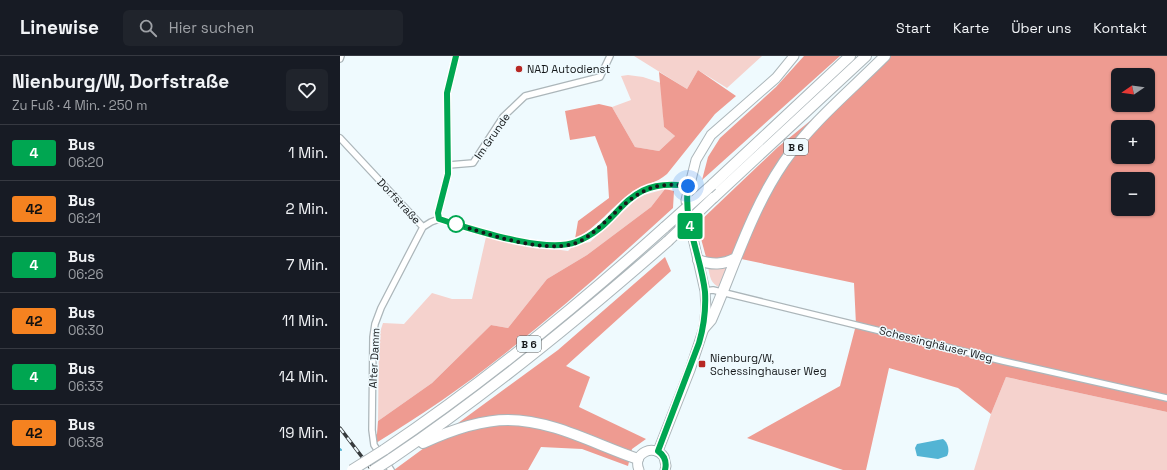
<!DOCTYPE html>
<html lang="de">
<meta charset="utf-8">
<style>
body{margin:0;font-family:"Space Grotesk",sans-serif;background:#20242c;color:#f1f3f6;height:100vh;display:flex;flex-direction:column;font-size:15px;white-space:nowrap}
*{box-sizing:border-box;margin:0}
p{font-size:13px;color:#9ea1a6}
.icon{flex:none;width:22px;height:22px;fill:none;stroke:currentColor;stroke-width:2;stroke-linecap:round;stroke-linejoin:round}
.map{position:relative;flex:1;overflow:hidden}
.details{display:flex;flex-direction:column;background:#171b24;width:340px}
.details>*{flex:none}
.badge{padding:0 8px;border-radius:3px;font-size:14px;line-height:26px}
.needle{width:26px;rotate:257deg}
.buttons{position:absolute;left:771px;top:12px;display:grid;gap:8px}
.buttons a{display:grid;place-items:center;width:44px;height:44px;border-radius:6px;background:#171b24;box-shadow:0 1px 3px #0004;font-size:20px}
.you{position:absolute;width:20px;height:20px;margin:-10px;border:3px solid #fff;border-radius:50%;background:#1a73e8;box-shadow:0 0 0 6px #1a73e833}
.map>.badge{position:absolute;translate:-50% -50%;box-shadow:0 0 0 2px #fff}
.round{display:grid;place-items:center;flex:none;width:42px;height:42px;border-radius:6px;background:#20242c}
.headline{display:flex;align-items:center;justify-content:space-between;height:68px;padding:0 12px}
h1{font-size:19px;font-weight:800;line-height:30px}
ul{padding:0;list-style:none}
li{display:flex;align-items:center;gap:12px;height:56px;padding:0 12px;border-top:1px solid #363941}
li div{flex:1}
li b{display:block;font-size:15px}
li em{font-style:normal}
li .badge{min-width:44px;font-weight:700;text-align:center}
header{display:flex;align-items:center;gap:24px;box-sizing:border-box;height:56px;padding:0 20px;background:#171b24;border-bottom:1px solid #363941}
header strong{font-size:19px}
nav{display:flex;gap:22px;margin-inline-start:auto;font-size:14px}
.search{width:280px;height:36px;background:#20242c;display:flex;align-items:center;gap:10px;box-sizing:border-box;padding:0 14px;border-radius:6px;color:#9ea1a6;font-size:15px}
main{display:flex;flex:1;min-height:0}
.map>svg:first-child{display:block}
.green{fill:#f5d2cd}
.forest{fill:#ee9b91;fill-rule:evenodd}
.water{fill:#53b4d4}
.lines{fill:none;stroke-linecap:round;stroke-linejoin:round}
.stream{stroke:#53b4d4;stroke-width:2}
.street-casing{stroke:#acb6ba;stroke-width:8}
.primary-casing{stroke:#acb6ba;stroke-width:11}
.highway-casing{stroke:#acb6ba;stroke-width:12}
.street{stroke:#fff;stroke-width:5.5}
.primary{stroke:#fff;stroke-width:9}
.highway{stroke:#fff;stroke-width:10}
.rail-casing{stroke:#373b3d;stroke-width:3.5}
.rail{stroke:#effafe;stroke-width:2;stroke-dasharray:6;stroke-linecap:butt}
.highway-bridge-casing{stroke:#acb6ba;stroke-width:12;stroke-linecap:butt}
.highway-bridge{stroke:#fff;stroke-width:10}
.line-casing{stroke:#fff;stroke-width:9}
.line{stroke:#00a651;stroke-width:6}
.walk{stroke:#16191b;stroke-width:4;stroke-dasharray:0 7.2}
.poi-dot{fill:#b72824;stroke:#effafe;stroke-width:1.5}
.stop-dot{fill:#fff;stroke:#00a651;stroke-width:2}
.labels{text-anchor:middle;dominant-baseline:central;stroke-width:3;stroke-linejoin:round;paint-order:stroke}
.shield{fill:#effafe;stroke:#575c5f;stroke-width:1}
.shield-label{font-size:10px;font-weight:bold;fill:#16191b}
.poi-label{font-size:11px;fill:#16191b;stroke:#effafe;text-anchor:start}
.street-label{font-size:11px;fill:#16191b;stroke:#effafe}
</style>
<header>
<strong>Linewise</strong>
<div class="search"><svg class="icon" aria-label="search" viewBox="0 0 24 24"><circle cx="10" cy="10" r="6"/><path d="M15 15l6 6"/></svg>Hier suchen</div>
<nav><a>Start</a><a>Karte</a><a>Über uns</a><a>Kontakt</a></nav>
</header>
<main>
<section class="details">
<div class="headline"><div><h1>Nienburg/W, Dorfstraße</h1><p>Zu Fuß · 4 Min. · 250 m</p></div><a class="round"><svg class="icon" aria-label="heart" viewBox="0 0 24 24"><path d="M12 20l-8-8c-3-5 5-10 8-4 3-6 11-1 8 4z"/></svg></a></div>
<ul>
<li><span class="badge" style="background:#00a651;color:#fff">4</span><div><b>Bus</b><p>06:20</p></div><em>1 Min.</em></li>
<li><span class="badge" style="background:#f58220;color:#111">42</span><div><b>Bus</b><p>06:21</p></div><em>2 Min.</em></li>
<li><span class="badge" style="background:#00a651;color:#fff">4</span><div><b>Bus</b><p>06:26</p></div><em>7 Min.</em></li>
<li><span class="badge" style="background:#f58220;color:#111">42</span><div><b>Bus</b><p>06:30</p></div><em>11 Min.</em></li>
<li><span class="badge" style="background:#00a651;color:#fff">4</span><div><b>Bus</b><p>06:33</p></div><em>14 Min.</em></li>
<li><span class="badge" style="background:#f58220;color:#111">42</span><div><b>Bus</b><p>06:38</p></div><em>19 Min.</em></li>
</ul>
</section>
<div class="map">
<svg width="827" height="414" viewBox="0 0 827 414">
<rect width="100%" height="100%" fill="#effafe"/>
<path class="green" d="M 294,0 L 422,0 L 387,32 L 358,14 L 347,33 Z
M 288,19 L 303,21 L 321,27 L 324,71 L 335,80 L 319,95 L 295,91 L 272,51 L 291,44 L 281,20 Z
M 325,133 L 311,151 L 247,199 L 207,223 L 168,272 L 151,269 L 92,327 L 38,365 L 39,279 L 43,267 L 64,268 L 92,237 L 112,243 L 132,243 L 146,181 L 178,188 L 228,195 L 234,189 L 250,186 L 300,140 Z
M 390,208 L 381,232 C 370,228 370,220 368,211 Z
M 666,321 L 827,356 L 827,414 L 634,414 L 651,358 Z"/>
<path class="forest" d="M 464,0 L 500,0 L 362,124 L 368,101 L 380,82 L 436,31 Z
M 550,0 L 827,0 L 827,356 L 666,321 L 651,358 L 618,332 L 549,312 L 526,414 L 503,414 L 407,382 L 500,330 L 516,269 L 514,227 L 387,200 L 376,203 L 366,201 L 357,168 L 438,91 ZM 778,19 L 808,19 L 808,49 L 778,49 ZM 778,71 L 808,71 L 808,101 L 778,101 ZM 778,123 L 808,123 L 808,153 L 778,153 Z
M 358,14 L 396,40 L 375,58 L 327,118 C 317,127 303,129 292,136 C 271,151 258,171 235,183 L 238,165 L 269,142 L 267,111 L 255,80 L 230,84 L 225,55 L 259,48 L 272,51 L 295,91 L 319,95 L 335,80 L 324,71 L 319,16 L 347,33 Z
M 325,133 L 334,135 L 333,152 C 278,202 222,253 163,299 C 123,331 80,360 36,387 L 34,380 L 37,378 L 38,365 L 92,327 L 151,269 L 168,272 L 207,223 L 247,199 L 311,151 Z
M 325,201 L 331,215 L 226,310 L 250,321 L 239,351 L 306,383 L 292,393 L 288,410 L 242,393 L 201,391 L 188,414 L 54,414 L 218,294 Z"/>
<path class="water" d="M 603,383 C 608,386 610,395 607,400 L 598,403 L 577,400 L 575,392 L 577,388 Z"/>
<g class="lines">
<path class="stream" d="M 0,393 L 1,394"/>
<defs>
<path id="street" d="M 0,3 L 1,0
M 0,82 L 83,171 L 91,166 L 99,163 C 132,173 205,198 236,186 C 284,168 281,120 348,130
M 109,109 L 133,107 L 163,61 L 185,40 L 260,21 L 270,0
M 99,163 L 98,157 L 108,118 L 107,37 L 116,0
M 365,235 L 373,234 L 663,305 L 827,342
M 51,414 L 34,389 L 32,374 L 33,281 L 35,268 L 41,252 L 83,171"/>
<path id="primary" d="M 318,395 L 350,314 L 364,272 L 366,253 L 365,235 L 348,160 L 346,144 L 356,104 L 371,79 L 436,22 L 454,0
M 299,414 C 292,397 314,387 324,401 L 326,410 L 325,414"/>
<path id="highway" d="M 372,129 L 510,0
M 373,142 L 526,0
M 358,204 C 372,209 383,209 396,202
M 364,272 L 371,264 C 394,211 411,154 444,106 C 472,66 510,35 545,0
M 83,387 C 109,375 138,364 168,364 C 213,364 256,389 298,403
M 44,394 C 144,327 236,251 325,171
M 51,403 C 149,337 239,263 328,185"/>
</defs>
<use href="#street" class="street-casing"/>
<use href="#primary" class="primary-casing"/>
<use href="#highway" class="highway-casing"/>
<use href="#street" class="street"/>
<use href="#primary" class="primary"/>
<use href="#highway" class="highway"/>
<defs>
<path id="rail" d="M 0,372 L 32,414"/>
</defs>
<use href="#rail" class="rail-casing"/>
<use href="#rail" class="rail"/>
<defs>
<path id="highway-bridge" d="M 325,171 L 372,129
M 328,185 L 373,142
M 12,414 L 44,394
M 34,414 L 51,403"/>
</defs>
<use href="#highway-bridge" class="highway-bridge-casing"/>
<use href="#highway-bridge" class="highway-bridge"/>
</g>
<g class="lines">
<defs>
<path id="line" d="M 116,0 L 107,37 L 108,118 L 98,157 L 99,163 C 132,173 205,198 236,186 C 284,168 281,120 348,130 C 343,167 361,200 365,236 C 366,254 364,270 359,287 L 318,395 C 325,400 327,406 325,414"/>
</defs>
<use href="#line" class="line-casing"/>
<use href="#line" class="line"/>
<path class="walk" d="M 116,168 C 147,178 204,198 236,187 C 248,182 256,174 265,166 C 293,140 308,124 348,130"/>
</g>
<g class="poi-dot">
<circle cx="179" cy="13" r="4"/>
<rect x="358" y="304" width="8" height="8" rx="2"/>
</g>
<circle class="stop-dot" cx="116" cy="168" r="8"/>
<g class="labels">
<g class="shield">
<rect x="444" y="83" width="24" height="16" rx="3"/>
<rect x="177" y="280" width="24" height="16" rx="3"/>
</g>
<g class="shield-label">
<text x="456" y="91">B 6</text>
<text x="189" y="288">B 6</text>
</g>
<g class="poi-label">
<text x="187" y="13">NAD Autodienst</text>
<text x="370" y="302">Nienburg/W,<tspan x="370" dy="13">Schessinghauser Weg</tspan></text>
</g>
<g class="street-label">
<text transform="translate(152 80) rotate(-55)">Im Grunde</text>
<text transform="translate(59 145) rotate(47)">Dorfstraße</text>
<text transform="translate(596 288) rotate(14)">Schessinghäuser Weg</text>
<text transform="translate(34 302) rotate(-87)">Alter Damm</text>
</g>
</g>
</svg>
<div class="buttons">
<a><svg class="needle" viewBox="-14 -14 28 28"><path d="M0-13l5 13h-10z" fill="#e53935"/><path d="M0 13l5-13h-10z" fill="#9ea1a6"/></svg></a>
<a>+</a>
<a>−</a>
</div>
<div class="you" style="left:348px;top:130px"></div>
<b class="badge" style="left:350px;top:170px;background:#00a651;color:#fff">4</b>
</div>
</main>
